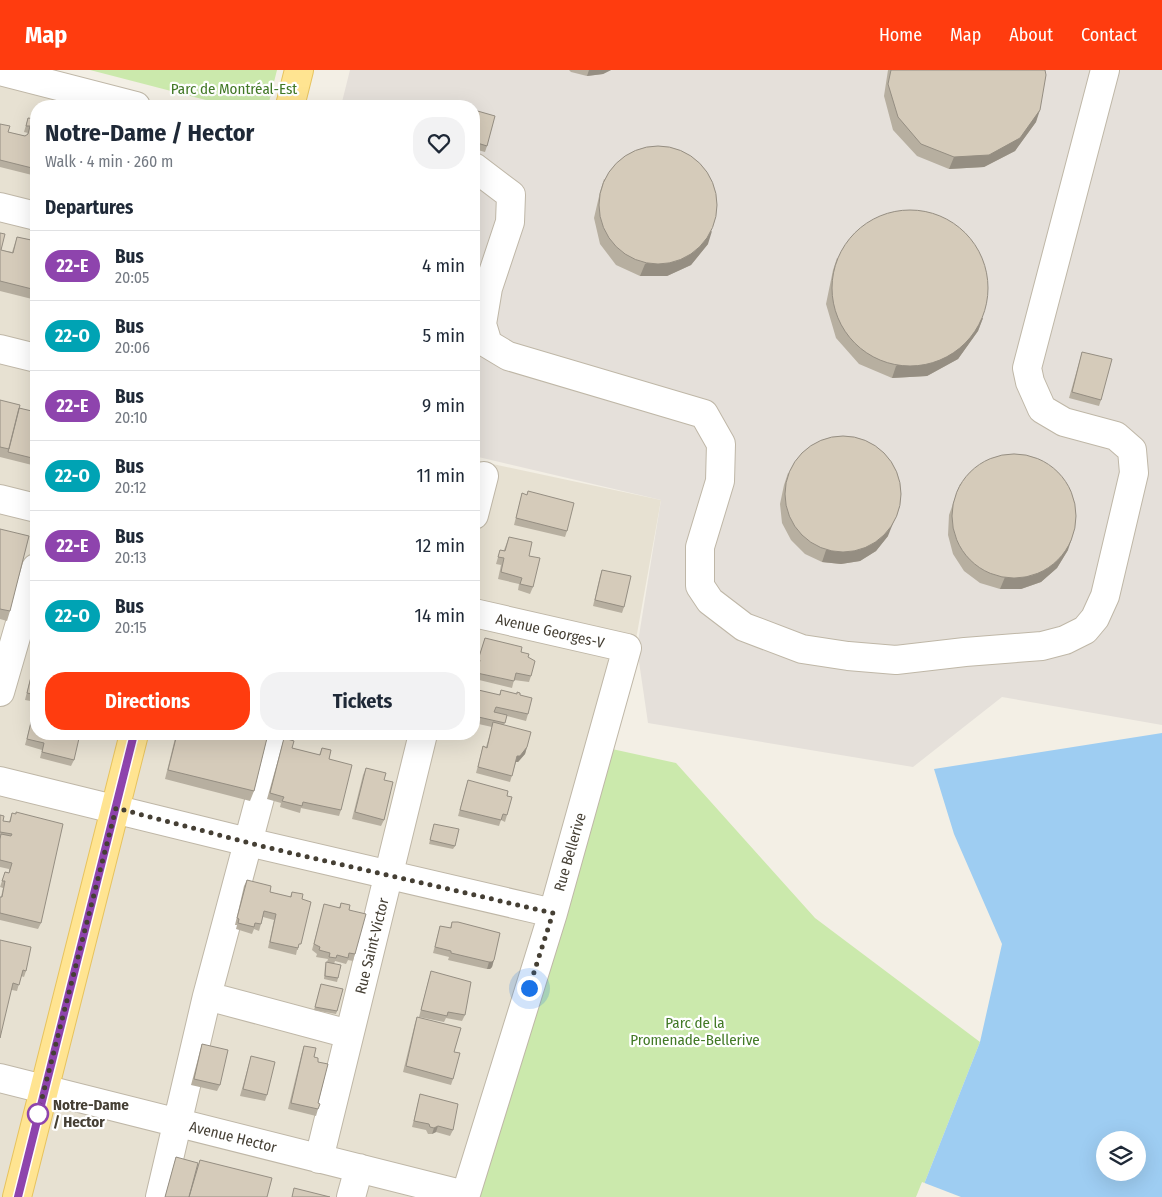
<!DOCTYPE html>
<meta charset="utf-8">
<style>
body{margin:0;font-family:"Fira Sans Condensed",sans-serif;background:#f2f2f3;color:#1f2937;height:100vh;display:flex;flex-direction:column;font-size:19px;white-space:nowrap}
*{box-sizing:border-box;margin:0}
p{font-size:16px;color:#747a83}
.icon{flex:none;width:28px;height:28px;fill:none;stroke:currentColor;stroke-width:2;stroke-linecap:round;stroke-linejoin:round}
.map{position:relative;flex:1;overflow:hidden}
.panel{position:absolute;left:30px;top:30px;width:450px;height:640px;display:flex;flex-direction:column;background:#fff;border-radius:20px;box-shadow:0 5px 20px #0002}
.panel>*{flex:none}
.badge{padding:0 10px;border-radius:16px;font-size:18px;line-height:32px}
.buttons{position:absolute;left:1096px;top:1061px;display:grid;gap:10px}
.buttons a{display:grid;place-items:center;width:50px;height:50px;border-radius:50%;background:#fff;box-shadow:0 5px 20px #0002;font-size:25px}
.you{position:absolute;width:25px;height:25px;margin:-12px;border:4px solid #fff;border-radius:50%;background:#1a73e8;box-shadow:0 0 0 8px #1a73e833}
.map>.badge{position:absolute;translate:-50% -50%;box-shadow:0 0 0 2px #fff}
h2{padding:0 15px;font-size:19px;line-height:45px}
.round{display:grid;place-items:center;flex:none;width:52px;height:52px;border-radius:20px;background:#f2f2f3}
.overview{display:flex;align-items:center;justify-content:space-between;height:85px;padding:0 15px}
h1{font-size:24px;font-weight:700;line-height:38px}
.primary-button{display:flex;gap:10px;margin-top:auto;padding:10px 15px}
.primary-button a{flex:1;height:58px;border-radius:20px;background:#ff3c0f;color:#fff;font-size:20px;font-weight:700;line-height:58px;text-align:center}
.primary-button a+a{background:#f2f2f3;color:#1f2937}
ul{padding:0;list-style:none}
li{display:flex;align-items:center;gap:15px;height:70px;padding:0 15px;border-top:1px solid #e0e1e3}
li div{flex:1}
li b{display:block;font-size:19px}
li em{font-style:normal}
li .badge{min-width:55px;font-weight:700;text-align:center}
header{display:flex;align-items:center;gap:30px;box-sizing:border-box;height:70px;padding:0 25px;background:#ff3c0f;color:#fff}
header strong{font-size:24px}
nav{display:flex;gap:28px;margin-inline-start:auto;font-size:18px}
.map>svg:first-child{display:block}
.residential{fill:#e7e1d2}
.industrial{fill:#e5e0da}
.green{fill:#cbe9ac}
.water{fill:#9ecdf2;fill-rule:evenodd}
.pier{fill:#f3efe5}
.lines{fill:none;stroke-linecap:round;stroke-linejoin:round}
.minor-casing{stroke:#bfb7a7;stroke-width:30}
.major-casing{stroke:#e7c35e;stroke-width:30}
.minor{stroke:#fff;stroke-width:28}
.major{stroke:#ffe491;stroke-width:28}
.wall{fill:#b7afa0}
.shaded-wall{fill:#958e82}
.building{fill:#d5cbba;stroke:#958e82}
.line-casing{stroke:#fff;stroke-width:11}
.line{stroke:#8e44ad;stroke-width:8}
.walk{stroke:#453f34;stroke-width:5;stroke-dasharray:0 9}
.stop-dot{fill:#fff;stroke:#8e44ad;stroke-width:2.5}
.labels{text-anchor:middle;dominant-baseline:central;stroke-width:4.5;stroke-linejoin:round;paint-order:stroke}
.park-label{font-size:15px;fill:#427926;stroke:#fff}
.street-label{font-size:15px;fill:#453f34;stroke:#fff}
.stop-label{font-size:15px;font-weight:bold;fill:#453f34;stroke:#fff;text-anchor:start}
</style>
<header>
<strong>Map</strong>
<nav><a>Home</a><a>Map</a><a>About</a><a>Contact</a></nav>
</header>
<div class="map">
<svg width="1162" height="1127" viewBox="0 0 1162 1127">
<rect width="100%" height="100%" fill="#f3efe5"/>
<path class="residential" d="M 0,13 L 94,36 L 36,36 L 36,664 L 474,664 L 474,390 L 661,430 L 633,586 L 465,1127 L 0,1127 Z"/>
<path class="industrial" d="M 350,0 L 1162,0 L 1162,655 L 1002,627 L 913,697 L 648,653 L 637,578 L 661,430 L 474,386 L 474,36 L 341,36 Z"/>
<path class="green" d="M 90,0 L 277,0 L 268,36 L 229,36 Z
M 612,679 L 676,693 L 815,848 L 980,972 L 919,1127 L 471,1127 Z"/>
<path class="water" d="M 1162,663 L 1162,1127 L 919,1127 L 980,972 L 1002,874 L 954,764 L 934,699 ZM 1105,1070 L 1138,1070 L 1138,1102 L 1105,1102 Z"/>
<path class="pier" d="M 922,1112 L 961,1127 L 916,1127 Z"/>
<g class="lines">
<defs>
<path id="minor" d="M 0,1 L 136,36
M 474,97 L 511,125 L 510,152 L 488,218 L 482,254 L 488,274 L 508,286 L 704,344 L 721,374 L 720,411 L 700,477 L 700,516 L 710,531 L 744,557 L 802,579 L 848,586 L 896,590 L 965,582 L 1042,576 L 1065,570 L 1085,560 L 1095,548 L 1105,526 L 1134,403 L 1132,380 L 1116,366 L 1064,352 L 1042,339 L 1030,312 L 1027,298 L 1105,0
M 0,137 L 36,146
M 0,279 L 36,288
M 0,429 L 36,438
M 474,445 L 484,406
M 0,622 L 36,498
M 0,711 L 248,772 L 553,843
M 207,926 L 277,664
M 0,1008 L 465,1125
M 319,1089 L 423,664
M 160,1127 L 207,926 L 349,964
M 351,1127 L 359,1098
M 465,1127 L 553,843 L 627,578 L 474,543"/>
<path id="major" d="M 290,36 L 299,0
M 17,1127 L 134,664"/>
</defs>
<use href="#minor" class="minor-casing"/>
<use href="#major" class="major-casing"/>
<use href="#minor" class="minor"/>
<use href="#major" class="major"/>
</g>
<path class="wall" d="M 569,0 L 611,0 L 603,4 L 587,6 L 571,2 Z
M 888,0 L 1045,0 L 1036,52 L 1015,81 L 984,97 L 949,99 L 917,86 L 893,60 L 884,26 Z
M 474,40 L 487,76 L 485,82 L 474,79 Z
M 28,48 L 34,53 L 36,54 L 36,106 L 0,97 L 0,54 L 8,62 L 25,66 L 27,65 L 28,63 L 24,62 Z
M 604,109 L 708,174 L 691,195 L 667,206 L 640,206 L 616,195 L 600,174 L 594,148 L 600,122 Z
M 0,163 L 1,180 L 12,182 L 17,167 L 36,171 L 36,230 L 0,221 Z
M 837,188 L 983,248 L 978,261 L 958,289 L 927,306 L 892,308 L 859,294 L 836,268 L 826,234 L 833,200 Z
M 1082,282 L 1101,330 L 1099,336 L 1069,328 Z
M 0,330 L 19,338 L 36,342 L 36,396 L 0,387 Z
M 788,403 L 888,466 L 876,481 L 860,491 L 841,494 L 822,492 L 805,484 L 791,470 L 782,453 L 780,434 L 784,415 Z
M 960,414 L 1068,480 L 1057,498 L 1041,512 L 1021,519 L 1000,519 L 980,513 L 964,501 L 953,484 L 948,465 L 949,445 Z
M 522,423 L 527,425 L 567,461 L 565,467 L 514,455 Z
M 0,459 L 10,541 L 7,551 L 0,549 Z
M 509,467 L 529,486 L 533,517 L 530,524 L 518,520 L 519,514 L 498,509 L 501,495 L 496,494 L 500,480 L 504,480 Z
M 602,500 L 624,537 L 622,543 L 593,536 L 600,506 Z
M 485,568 L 528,587 L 531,606 L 529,612 L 514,610 L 512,618 L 475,609 L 478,596 L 476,596 Z
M 36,584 L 36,632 L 25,630 Z
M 474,619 L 499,625 L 501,620 L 520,625 L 528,644 L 526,651 L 507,646 L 504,655 L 527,677 L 525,684 L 518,692 L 516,692 L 510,712 L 476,703 L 483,676 L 486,677 L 492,657 L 474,653 Z
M 31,652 L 74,690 L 71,696 L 40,688 L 42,680 L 25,675 Z
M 176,664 L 268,664 L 254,721 L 250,731 L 165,709 Z
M 284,668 L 292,678 L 319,685 L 322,678 L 329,689 L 341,740 L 339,746 L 301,738 L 300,743 L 280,737 L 281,733 L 267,729 Z
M 366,698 L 384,710 L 384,750 L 381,756 L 352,749 L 363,705 Z
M 468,710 L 507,745 L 505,752 L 501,750 L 499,756 L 458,746 Z
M 12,743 L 41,853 L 38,859 L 0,850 L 0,827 L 1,827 L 3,818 L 0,817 L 5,802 L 9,803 L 9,799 L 0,797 L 0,745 L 3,751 L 9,752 Z
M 434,754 L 455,776 L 453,779 L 429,774 Z
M 247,810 L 270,822 L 290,827 L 292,822 L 302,829 L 298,880 L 297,880 L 296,885 L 268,878 L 274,850 L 263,847 L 259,861 L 254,859 L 252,864 L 236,859 L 237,855 L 235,855 L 244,816 Z
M 341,833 L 349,840 L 355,884 L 353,891 L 348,890 L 346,894 L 335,891 L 334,894 L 338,908 L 337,912 L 324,909 L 325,896 L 326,892 L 327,892 L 328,889 L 316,887 L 317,884 L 312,880 L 324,834 L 339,838 Z
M 452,852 L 500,863 L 492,897 L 490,899 L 487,899 L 448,890 L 449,887 L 433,883 L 440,856 L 450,858 Z
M 0,870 L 26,901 L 24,907 L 21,906 L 17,921 L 12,920 Z
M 431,901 L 465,945 L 462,951 L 446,948 L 444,952 L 419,947 L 429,908 Z
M 321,914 L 337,941 L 336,944 L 314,940 Z
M 417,947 L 454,982 L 453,1009 L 451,1015 L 403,1002 L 415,953 Z
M 202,974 L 220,1015 L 217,1021 L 191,1015 L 200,981 Z
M 304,976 L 318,992 L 318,1039 L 316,1046 L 288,1039 L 302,982 Z
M 251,986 L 267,1025 L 265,1031 L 240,1026 Z
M 420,1024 L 453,1060 L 450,1066 L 436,1062 L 432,1064 L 428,1064 L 426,1060 L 412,1057 Z
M 176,1087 L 267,1127 L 165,1127 Z"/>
<path class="shaded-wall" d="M 589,0 L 611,0 L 603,4 L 587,6 Z
M 1040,40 L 1036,52 L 1015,81 L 984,97 L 949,99 L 954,87 Z
M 712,161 L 708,174 L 691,195 L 667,206 L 640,206 L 645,194 Z
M 983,248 L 978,261 L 958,289 L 927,306 L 892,308 L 896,296 Z
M 900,436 L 888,466 L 876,481 L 860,491 L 841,494 L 822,492 L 826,480 Z
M 1072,468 L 1068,480 L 1057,498 L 1041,512 L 1021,519 L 1000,519 L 1005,507 Z
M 527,677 L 525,684 L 518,692 L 515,692 L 517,686 Z
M 494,890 L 492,897 L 490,899 L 487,899 L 489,892 Z
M 438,1056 L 436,1062 L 432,1064 L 434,1058 Z"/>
<path class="building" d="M 891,0 L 1045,0 L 1046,5 L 1040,40 L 1020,68 L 989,85 L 954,87 L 921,74 L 898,47 L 888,14 Z
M 437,31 L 458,36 L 436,36 Z
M 474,40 L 495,46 L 487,76 L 474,72 Z
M 28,48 L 35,49 L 34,53 L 36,54 L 36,99 L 0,90 L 0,54 L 10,56 L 8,62 L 25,66 L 28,64 L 30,56 L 26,56 Z
M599 135a59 59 0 1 1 118 0a59 59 0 1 1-118 0Z
M832 218a78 78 0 1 1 156 0a78 78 0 1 1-156 0Z
M 0,163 L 5,164 L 1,180 L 13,183 L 17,167 L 36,171 L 36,220 L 0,211 Z
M 1082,282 L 1112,289 L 1101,330 L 1072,322 Z
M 0,330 L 20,335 L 9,379 L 0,377 Z
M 19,338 L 36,342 L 36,389 L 8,382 Z
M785 424a58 58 0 1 1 116 0a58 58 0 1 1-116 0Z
M952 446a62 62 0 1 1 124 0a62 62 0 1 1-124 0Z
M 528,421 L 574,433 L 567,461 L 516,448 L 522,423 L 527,425 Z
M 0,459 L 29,466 L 10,541 L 0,539 Z
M 509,467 L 532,472 L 529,486 L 540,488 L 533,517 L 520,514 L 522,508 L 501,502 L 504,488 L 498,487 L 500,480 L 505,481 Z
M 602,500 L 631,506 L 624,537 L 595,530 Z
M 485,568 L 522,577 L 521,582 L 529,584 L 528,587 L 535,591 L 531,606 L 516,603 L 514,611 L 477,603 L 480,590 L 478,590 Z
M 36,587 L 36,625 L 27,623 Z
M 474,619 L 500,625 L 501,620 L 517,624 L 517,622 L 520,623 L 520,625 L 532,628 L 528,644 L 496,637 L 494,642 L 507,645 L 505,653 L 474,646 Z
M 31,652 L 36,653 L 36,664 L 80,664 L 74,690 L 42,682 L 44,673 L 27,669 Z
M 493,652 L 531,662 L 527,677 L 520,686 L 517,686 L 512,706 L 478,697 L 483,676 L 487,678 Z
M 177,664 L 268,664 L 254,721 L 168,700 Z
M 284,668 L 294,671 L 292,678 L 320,685 L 322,678 L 331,680 L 329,689 L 352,695 L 341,740 L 303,732 L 302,736 L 282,731 L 284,727 L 270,723 Z
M 366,698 L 386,703 L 384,710 L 393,712 L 384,750 L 355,742 Z
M 468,710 L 508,721 L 507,726 L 512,727 L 507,745 L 503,744 L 501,750 L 460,740 Z
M 16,742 L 63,754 L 41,853 L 0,843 L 0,827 L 2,827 L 5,811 L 2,811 L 5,802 L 9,803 L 12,793 L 0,790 L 0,769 L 1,764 L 11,766 L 12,764 L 0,762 L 0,745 L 4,746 L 3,751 L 10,752 L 12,743 L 16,744 Z
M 434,754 L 459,759 L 455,776 L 430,770 Z
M 247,810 L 271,816 L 270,822 L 291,827 L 292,822 L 303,824 L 302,829 L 311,832 L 301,874 L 299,874 L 298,878 L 270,872 L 276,844 L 264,841 L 261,854 L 255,853 L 254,857 L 238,853 L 239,849 L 237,848 Z
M 341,833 L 350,835 L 349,840 L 366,844 L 355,884 L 349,883 L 348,888 L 337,885 L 336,888 L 329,887 L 330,883 L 319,880 L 320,877 L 314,874 L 324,834 L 340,838 Z
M 452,852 L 458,852 L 500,863 L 494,890 L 492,892 L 489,892 L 451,883 L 451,881 L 435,877 L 440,856 L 451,858 Z
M 0,870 L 31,877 L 26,901 L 23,900 L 19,915 L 13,913 L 0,968 Z
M 326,892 L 341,895 L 338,908 L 325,906 Z
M 431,901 L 471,912 L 465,945 L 448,942 L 447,946 L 421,940 Z
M 321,914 L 343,919 L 337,941 L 315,937 Z
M 417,947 L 461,958 L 454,982 L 460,983 L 453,1009 L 406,996 Z
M 202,974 L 228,980 L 220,1015 L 194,1009 Z
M 304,976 L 316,978 L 314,987 L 318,988 L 318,992 L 328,994 L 318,1033 L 320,1034 L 318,1039 L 291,1033 Z
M 251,986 L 275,992 L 267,1025 L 243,1019 Z
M 420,1024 L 458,1034 L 453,1060 L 438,1056 L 434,1058 L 430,1057 L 429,1054 L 414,1051 Z
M 176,1087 L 198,1093 L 189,1127 L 165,1127 Z
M 200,1090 L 272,1108 L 267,1127 L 189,1127 Z
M 294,1118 L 330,1127 L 292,1127 Z"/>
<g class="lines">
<defs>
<path id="line" d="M 18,1127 L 134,664"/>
</defs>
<use href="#line" class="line-casing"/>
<use href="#line" class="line"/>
<path class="walk" d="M 38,1044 L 116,738 L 265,777 L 553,843 L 529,918"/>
</g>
<circle class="stop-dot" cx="38" cy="1044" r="10"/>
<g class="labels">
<g class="park-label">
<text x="234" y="19">Parc de Montréal-Est</text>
<text x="695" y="953">Parc de la<tspan x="695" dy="17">Promenade-Bellerive</tspan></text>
</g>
<g class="street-label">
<text transform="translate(550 561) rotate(13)">Avenue Georges-V</text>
<text transform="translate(570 782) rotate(-74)">Rue Bellerive</text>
<text transform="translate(372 876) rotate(-76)">Rue Saint-Victor</text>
<text transform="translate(233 1067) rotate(14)">Avenue Hector</text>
</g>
<g class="stop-label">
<text x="53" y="1035">Notre-Dame<tspan x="53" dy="17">/ Hector</tspan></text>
</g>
</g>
</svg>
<div class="buttons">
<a><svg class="icon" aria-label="layers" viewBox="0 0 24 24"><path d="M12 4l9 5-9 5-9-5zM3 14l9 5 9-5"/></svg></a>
</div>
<div class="you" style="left:529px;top:918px"></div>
<section class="panel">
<div class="overview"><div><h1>Notre-Dame / Hector</h1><p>Walk · 4 min · 260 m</p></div><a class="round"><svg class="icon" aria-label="heart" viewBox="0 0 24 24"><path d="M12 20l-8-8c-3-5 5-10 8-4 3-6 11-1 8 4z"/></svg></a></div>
<h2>Departures</h2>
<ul>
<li><span class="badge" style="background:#8e44ad;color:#fff">22-E</span><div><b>Bus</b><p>20:05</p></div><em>4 min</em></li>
<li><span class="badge" style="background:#00a3b4;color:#fff">22-O</span><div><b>Bus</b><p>20:06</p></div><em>5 min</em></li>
<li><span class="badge" style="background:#8e44ad;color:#fff">22-E</span><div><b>Bus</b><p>20:10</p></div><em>9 min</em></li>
<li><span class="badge" style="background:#00a3b4;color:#fff">22-O</span><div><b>Bus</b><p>20:12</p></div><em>11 min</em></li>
<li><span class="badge" style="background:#8e44ad;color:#fff">22-E</span><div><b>Bus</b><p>20:13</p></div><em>12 min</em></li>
<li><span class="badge" style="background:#00a3b4;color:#fff">22-O</span><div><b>Bus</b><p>20:15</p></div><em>14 min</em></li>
</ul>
<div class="primary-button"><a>Directions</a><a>Tickets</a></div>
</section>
</div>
